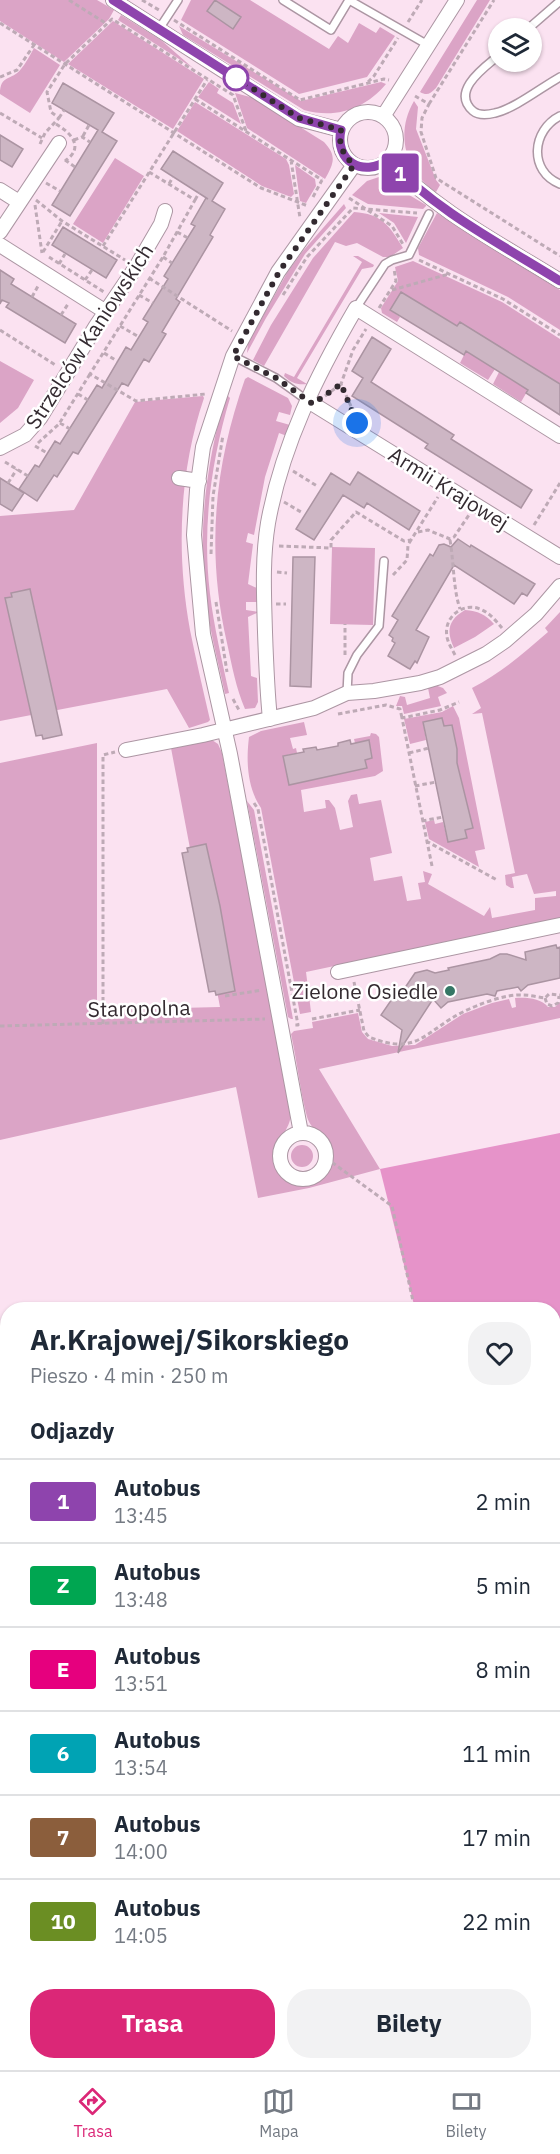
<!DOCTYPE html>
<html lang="pl">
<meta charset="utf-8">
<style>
body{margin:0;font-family:"IBM Plex Sans",sans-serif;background:#f2f2f3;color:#1f2937;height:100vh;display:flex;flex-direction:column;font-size:22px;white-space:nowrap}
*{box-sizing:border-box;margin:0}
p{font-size:20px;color:#747a83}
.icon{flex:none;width:33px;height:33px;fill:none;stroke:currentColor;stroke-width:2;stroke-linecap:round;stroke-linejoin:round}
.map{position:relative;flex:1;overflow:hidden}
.details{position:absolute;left:0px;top:1302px;width:561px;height:768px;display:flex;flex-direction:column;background:#fff;border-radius:24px 24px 0 0;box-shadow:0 2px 4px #0004}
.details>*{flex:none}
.badge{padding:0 12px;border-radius:4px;font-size:21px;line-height:39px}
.fabs{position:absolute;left:488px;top:18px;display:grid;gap:12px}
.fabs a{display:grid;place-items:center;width:54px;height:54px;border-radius:50%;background:#fff;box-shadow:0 2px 4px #0004;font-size:30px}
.you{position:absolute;width:30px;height:30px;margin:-15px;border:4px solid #fff;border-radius:50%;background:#1a73e8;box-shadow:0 0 0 9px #1a73e833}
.map>.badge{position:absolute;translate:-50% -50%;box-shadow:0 0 0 3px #fff}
h2{padding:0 30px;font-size:22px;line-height:54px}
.round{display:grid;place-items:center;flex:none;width:63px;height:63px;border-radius:24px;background:#f2f2f3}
.head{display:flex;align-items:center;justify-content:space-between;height:102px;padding:0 30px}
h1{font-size:28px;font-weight:700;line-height:45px}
.button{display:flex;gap:12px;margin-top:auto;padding:12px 30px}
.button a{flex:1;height:69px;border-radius:24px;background:#db2777;color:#fff;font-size:24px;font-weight:700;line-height:69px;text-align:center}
.button a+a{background:#f2f2f3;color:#1f2937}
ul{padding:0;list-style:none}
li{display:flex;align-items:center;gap:18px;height:84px;padding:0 30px;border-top:2px solid #e0e1e3}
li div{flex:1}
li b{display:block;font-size:22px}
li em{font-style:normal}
li .badge{min-width:66px;font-weight:700;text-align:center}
.menu{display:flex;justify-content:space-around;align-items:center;height:84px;border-top:2px solid #e0e1e3;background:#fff;font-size:16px;color:#747a83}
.menu a{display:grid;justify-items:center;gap:3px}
.menu .active{color:#db2777}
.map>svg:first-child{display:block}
.green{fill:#dba4c6}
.forest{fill:#e693c9}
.building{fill:#cdb6c4;stroke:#ab94a2;stroke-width:1.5}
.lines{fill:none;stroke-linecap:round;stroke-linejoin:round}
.lane-casing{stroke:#ac96a3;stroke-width:10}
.street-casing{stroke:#ac96a3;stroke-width:16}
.path{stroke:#beaab6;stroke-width:3;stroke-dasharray:4.5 3;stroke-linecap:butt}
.lane{stroke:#fff;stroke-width:7}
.street{stroke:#fff;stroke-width:14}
.line-casing{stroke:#fff;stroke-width:14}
.line{stroke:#8e44ad;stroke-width:9}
.walk{stroke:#332a30;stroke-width:6;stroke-dasharray:0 10.8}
.stop-dot{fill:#fff;stroke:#8e44ad;stroke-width:3}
.poi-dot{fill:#357665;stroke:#fff;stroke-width:2}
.labels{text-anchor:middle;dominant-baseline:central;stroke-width:5;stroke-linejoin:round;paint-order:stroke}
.street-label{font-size:21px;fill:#332a30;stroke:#fff}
.poi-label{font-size:21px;fill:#332a30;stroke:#fff;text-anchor:end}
</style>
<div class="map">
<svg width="560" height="2070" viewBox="0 0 560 2070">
<rect width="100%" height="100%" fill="#fbe2f1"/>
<path class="green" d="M 0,0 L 97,0 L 114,10 L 109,19 L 64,62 L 0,21 Z
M 191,0 L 215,0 L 208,11 L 233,28 L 241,17 L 216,0 L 250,0 L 329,49 L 338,36 L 348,43 L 359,23 L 376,33 L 380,27 L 395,36 L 367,77 L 299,94 L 181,20 Z
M 477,0 L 490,0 L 436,88 C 430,94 427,96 420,92 Z
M 121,15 L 161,40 L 193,68 L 118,20 Z
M 113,21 L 204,79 L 173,129 L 68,64 Z
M 179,26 L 301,101 L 381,82 L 386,84 C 365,109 336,119 304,110 L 183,35 Z
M 34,48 L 60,65 L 30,113 L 0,94 C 0,74 12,81 21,69 C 26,63 30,55 34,48 Z
M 209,82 L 219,89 L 217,93 L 233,103 L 241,124 L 198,97 Z
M 235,93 L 254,98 L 324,142 C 337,156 334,163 325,179 L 247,128 Z
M 414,101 L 418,107 L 416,129 L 436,180 L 440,185 L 436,192 C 405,172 395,133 414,101 Z
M 195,102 L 286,159 L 289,165 L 294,194 L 291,197 L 262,186 L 177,131 Z
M 115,158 L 144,176 L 103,243 L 73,224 Z
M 295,165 L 315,179 L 316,186 L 306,203 L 300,201 Z
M 379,177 L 426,205 L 426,206 L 423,209 L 368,204 L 352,195 L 367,181 Z
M 344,204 L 346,208 L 305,254 L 266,318 L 247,353 L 248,343 L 287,273 L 302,252 Z
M 354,212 C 382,214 389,225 403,248 L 390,257 L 383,257 L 357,243 L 346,246 L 335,242 L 264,366 L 253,360 L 271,325 L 313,258 Z
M 379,213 L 418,217 L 406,243 L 394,223 Z
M 437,213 L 560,290 L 560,330 L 508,297 L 419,255 L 418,248 Z
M 353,256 L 358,256 L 374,265 L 373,267 L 362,269 L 297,378 L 307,384 C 297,385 291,383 284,376 L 285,373 L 294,377 L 362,262 Z
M 413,261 L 502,302 L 560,339 L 560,384 L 457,326 L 401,292 L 390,310 L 400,317 L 397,322 L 382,313 L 381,308 L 398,281 L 395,267 Z
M 466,351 L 495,369 L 488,380 L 460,363 Z
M 0,361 L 34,380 L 18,408 L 0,423 Z
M 499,372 L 528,390 L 521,402 L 493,384 Z
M 248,377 L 288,398 L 292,406 L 290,415 L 279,412 L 276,421 L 290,425 L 287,436 L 279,433 L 265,477 L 254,535 L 248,533 L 246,542 L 253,544 L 248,584 L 259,589 L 259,602 L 246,602 L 246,610 L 259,612 L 248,617 L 251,676 L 257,678 L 258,702 L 255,708 L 245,709 C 236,688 232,666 227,643 C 206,551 214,467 245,379 Z
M 226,394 L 230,398 C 211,462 202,527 210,594 C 214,627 222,660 229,693 L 225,694 C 218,661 209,628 205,594 C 198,526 207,460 226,394 Z
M 203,396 L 204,398 C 179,472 176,553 190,630 C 196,660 203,690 210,720 L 208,722 L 189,728 L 167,689 L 0,721 L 0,516 L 74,510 L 135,402 Z
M 332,547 L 375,548 L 373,625 L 330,624 Z
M 465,610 C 478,611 485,614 494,624 L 475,637 L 454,648 C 446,631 448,620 465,610 Z
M 560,612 L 560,918 L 306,972 L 311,1012 L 300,1014 L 261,808 C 247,787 246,761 249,737 L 261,731 L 304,722 L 307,735 L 290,738 L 293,749 L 296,748 L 297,753 L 283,756 L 289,785 L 367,768 L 365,760 L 372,758 L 369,741 L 355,743 L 354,739 L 370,736 L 371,733 L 376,734 L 379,737 L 383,771 L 375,776 L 301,790 L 304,812 L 326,808 L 325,800 L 329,800 L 335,808 L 340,830 L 353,827 L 348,801 L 351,795 L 357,794 L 359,804 L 381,800 L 392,853 L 370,858 L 374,881 L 402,876 L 407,901 L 421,899 L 418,883 L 425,882 L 423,871 L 432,874 L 428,884 L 484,916 L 490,907 L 492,918 L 535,910 L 535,898 L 556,896 L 556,891 L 534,894 L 527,874 L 512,877 L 514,888 L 511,888 L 506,885 L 505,875 L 515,873 L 482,713 L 472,714 L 481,708 L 472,688 C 501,673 524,653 548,632 L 545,628 Z
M 435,685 L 443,688 L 447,693 L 438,697 L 441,706 L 404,714 L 402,706 L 396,706 L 400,696 L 405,697 L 407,705 L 430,698 L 428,688 Z
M 453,706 L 459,718 L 485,849 L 475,851 L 479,867 L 429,839 L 425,822 L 434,820 L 435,824 L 443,822 L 448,842 L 467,838 L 465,830 L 473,828 L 457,763 L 456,749 L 444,726 L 442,718 L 423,722 L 426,740 L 410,744 L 404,719 L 442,712 Z
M 212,740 L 218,744 L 222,753 L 291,1113 C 291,1137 256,1153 284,1179 C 290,1184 298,1186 306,1184 C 315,1183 323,1177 327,1169 C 340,1144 313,1136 307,1117 C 300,1090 297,1061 291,1034 L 294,1031 L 313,1028 L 312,1022 L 358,1013 L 362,1032 L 368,1039 L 392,1046 L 415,1045 L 463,1014 L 492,1003 L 509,999 L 512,1008 L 516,1007 L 515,998 C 526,997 541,998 548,1007 L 555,1007 L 560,1002 L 560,1018 L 319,1069 L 380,1169 L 309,1188 L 258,1198 L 236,1087 L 0,1140 L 0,763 L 97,743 L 97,1010 L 220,1007 L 171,748 Z
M 247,801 L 254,810 L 293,1019 L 291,1019 L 288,1017 Z
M291 1156a11 11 0 1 1 22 0a11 11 0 1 1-22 0Z"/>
<path class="forest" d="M 560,1133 L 560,1381 L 554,1382 L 554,1310 L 415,1309 L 380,1169 Z"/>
<path class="building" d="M 215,0 L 241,17 L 233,29 L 207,11 Z
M 63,83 L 114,113 L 102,132 L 117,141 L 70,216 L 52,205 L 98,130 L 52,103 Z
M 0,135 L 23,149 L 12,167 L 0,160 Z
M 173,151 L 223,183 L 212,201 L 225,209 L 210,235 L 213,237 L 176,299 L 180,302 L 162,332 L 166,334 L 149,362 L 144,359 L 128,386 L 122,383 L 78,454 L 73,452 L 57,477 L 54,475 L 37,501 L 19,489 L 35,465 L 39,467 L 55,441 L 60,444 L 97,385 L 102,388 L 126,347 L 131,350 L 148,322 L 143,319 L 168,279 L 164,276 L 195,226 L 191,224 L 206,198 L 208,199 L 161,169 Z
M 63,227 L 117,260 L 106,278 L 52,245 Z
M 0,270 L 14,279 L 11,284 L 76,324 L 65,343 L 6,307 L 9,303 L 2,300 L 0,304 Z
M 401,292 L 457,326 L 460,322 L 560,384 L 560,415 L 526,393 L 528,390 L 466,351 L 464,355 L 390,310 Z
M 372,337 L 391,349 L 371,382 L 454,435 L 451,439 L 532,490 L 521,508 L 425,448 L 428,444 L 352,396 L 363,378 L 352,371 Z
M 358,472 L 420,511 L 409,530 L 367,503 L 364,508 L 343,495 L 314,540 L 296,529 L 331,473 L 350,485 Z
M 0,478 L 24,493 L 12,511 L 0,504 Z
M 458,539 L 470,547 L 471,545 L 535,584 L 527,596 L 522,593 L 514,604 L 454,565 L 416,630 L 429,637 L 417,663 L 415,661 L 410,669 L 408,668 L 388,656 L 395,643 L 392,641 L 393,638 L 389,635 L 398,620 L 392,616 L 430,554 L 433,556 L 439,545 L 444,544 L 451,547 Z
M 293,557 L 315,557 L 311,687 L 290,686 Z
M 30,589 L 62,735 L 43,739 L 42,735 L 36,736 L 5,598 L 12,597 L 11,593 Z
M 442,718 L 444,726 L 452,725 L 457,749 L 457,763 L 473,828 L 465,830 L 467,838 L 448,842 L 423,722 Z
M 350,740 L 351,744 L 369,740 L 372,758 L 365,760 L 367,768 L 289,785 L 283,756 L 304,752 L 303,749 L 316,747 L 317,750 L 338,746 L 338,743 Z
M 206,844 L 220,906 L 235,991 L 216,995 L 215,991 L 209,992 L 182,853 L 188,852 L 187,848 Z
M 556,945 L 557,948 L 560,947 L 560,978 L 528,985 L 521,991 L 518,987 L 497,991 L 495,996 L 487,994 L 448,1002 L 441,1008 L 433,999 L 398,1053 L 402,1030 L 381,1015 L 392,999 L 396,1001 L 415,973 L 427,970 L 435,973 L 449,970 L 448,968 L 490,959 L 500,954 L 507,954 L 526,960 L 525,952 Z"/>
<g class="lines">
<defs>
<path id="lane" d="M 283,0 L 331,30 L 349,0
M 349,0 L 428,45
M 529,28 L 560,1
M 159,29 L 178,0
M 498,56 C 485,67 450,91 473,111 C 479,116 487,115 495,113 C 514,109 542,87 560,77
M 560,116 C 532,130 528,171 560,184
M 356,308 L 385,264 L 392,260 L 409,255 L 429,214
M 233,356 L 276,378 L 308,401
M 347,693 L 348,673 L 357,655 L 379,626 L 384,561"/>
<path id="street" d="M 113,0 L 299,119 L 341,130
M340 140a28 28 0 1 1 56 0a28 28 0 1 1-56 0Z
M 384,115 L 457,0
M 388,160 C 436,211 501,244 560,281
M 0,190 L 19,202
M 0,232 L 59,143
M 0,245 L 106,312
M 308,401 L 560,557
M 0,448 L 25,435 L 40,418 L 96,326 L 136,267 L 161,224 L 165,211
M 179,478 L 199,481
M 270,719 C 267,690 266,661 265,632 C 264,596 262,559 268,523 C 282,445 317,375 356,308 L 560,436
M 126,750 L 203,735 L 314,708 L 347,693 L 374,691 L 420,683 L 440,677 L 486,654 L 505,641 L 536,614 L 560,586
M 338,972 L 560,925
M 301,1133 L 230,754 L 203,634 L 194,535 L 197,490 L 203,447 L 233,356 L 278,272 L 354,165
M280 1156a23 23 0 1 1 46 0a23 23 0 1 1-46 0Z
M 554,1387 L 560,1386
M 0,1503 L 8,1501"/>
</defs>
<use href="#lane" class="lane-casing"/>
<use href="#street" class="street-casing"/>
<path class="path" d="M 69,0 L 107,24
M 142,0 L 159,10
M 174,20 L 300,100 L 384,79 L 389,80
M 408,22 L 422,0
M 0,23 L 261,188 L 308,206
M 0,77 L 17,70 L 34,45
M 368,82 L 374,76 L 398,38
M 415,96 L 429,104 L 422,118 L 421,132 L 436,178 L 560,256
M 195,99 L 322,180
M 429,104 L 494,0
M 0,113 L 42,138
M 59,118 L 64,110
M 56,124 C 71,133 85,147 65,161
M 83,136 L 89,125
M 74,140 L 82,137 L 90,142
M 40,144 L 45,133 L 59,118 L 51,112 L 47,92 L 65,64 L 112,19 L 233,95 L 246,131
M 65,160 L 75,167
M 291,160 L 300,218
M 149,172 L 195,200 L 163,257 L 90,374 L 136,401 L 206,394
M 46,183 L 60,191
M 169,184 L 173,177
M 313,197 L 322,180
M 349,198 L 392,226 L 404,246
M 36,200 L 62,221 L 125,260
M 195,200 L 199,193
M 35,205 L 42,253
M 177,232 L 188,238
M 103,246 L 207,80
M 43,252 L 62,221
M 49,257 L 104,292
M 163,257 L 172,263
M 419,260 L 503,299 L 560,335
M 59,264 L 65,254
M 149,278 L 232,331
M 85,280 L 92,270
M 392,290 L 449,274
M 139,295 L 153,303
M 283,295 L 307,257 L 353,208 L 417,213
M 32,297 L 38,286
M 379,308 L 396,281 L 394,269
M 61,315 L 68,304
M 120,326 L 139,337
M 0,330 L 57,366
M 104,353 L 117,361
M 78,394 L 88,400
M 325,396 L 341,384
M 354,413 L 341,384 L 353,350 L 366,329
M 360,419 L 364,412
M 60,423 L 70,429
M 38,443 L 59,424 L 90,374
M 35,446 L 47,453
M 5,462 L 28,476
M 293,471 L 317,486
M 8,483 L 17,469
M 284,502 L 301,512
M 534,525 L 560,483
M 418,532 L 428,530 L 450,539 L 454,537 L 469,515
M 450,540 C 454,563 453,588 460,609
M 279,546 L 331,548 L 331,540 L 356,512 L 404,541 L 411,540 L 438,497
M 211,554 L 213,496 L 223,435
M 277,572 L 287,573
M 393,575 L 407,560 L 408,545 L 411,540
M 216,602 L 227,672
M 276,604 L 286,604
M 345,655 L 345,624
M 455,655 C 452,649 448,643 447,637 C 443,617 463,602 480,609 C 490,613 496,621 502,628
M 233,699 L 240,712
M 338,714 L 386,705 L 400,709 L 402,718
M 409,753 L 429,748
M 415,786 L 436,782
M 254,803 L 258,809 L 298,1025 L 294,1025
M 422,821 L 443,817
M 426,841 L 497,880
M 432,866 L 402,718 L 440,710 L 459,702
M 354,982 L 364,1031 L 369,1037 C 419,1057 425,1030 465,1011 C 479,1004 506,994 522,995 C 530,995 538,997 545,998 L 549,994 L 560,995
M 225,996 L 262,990
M 545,998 L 547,1004 L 552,1006 L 558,1003 L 559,996
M 312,1019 L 360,1010
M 103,1024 L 103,755 L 115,752
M 0,1026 L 265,1019
M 326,1158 L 392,1206 L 415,1310
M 0,1685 L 8,1690
M 554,1939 L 560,1937
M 408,2070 L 409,2062"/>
<use href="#lane" class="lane"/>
<use href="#street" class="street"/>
</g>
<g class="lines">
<defs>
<path id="line" d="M 113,0 L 299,118 L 341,130 C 334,161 363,178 388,160 C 436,211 501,244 560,281"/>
</defs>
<use href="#line" class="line-casing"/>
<use href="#line" class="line"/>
<path class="walk" d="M 236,78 L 299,118 L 341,130 C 338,145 343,155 354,165 L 279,272 L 233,356 L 276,378 L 313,404 L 341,384 L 357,423"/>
</g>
<circle class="stop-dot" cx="236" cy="78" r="12"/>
<circle class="poi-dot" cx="450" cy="991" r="6"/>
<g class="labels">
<g class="street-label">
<text transform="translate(89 336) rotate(-57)">Strzelców Kaniowskich</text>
<text transform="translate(449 488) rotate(32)">Armii Krajowej</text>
<text transform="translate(139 1008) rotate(-1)">Staropolna</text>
</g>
<g class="poi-label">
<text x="438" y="991">Zielone Osiedle</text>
</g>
</g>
</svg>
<div class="fabs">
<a><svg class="icon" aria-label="layers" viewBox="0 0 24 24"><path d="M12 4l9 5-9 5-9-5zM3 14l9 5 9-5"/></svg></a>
</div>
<div class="you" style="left:357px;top:423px"></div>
<b class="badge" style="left:400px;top:173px;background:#8e44ad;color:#fff">1</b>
<section class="details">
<div class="head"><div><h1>Ar.Krajowej/Sikorskiego</h1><p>Pieszo · 4 min · 250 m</p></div><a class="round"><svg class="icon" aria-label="heart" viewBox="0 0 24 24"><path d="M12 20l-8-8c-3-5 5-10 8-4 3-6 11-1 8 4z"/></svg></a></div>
<h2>Odjazdy</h2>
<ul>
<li><span class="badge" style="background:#8e44ad;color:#fff">1</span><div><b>Autobus</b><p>13:45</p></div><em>2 min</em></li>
<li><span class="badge" style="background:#00a651;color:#fff">Z</span><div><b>Autobus</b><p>13:48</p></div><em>5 min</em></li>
<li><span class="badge" style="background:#e6007e;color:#fff">E</span><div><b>Autobus</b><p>13:51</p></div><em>8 min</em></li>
<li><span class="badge" style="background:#00a3b4;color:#fff">6</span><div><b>Autobus</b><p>13:54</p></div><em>11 min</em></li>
<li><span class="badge" style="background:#8b5e3c;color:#fff">7</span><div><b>Autobus</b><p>14:00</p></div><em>17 min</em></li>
<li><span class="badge" style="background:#6b8e23;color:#fff">10</span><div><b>Autobus</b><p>14:05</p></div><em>22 min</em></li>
</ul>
<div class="button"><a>Trasa</a><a>Bilety</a></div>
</section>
</div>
<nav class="menu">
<a class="active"><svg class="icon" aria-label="directions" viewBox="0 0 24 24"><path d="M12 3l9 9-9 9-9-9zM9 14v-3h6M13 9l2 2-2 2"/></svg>Trasa</a>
<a><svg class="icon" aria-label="map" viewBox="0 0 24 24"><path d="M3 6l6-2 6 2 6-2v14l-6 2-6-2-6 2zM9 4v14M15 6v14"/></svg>Mapa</a>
<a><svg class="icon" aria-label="tickets" viewBox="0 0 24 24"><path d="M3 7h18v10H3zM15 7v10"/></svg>Bilety</a>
</nav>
